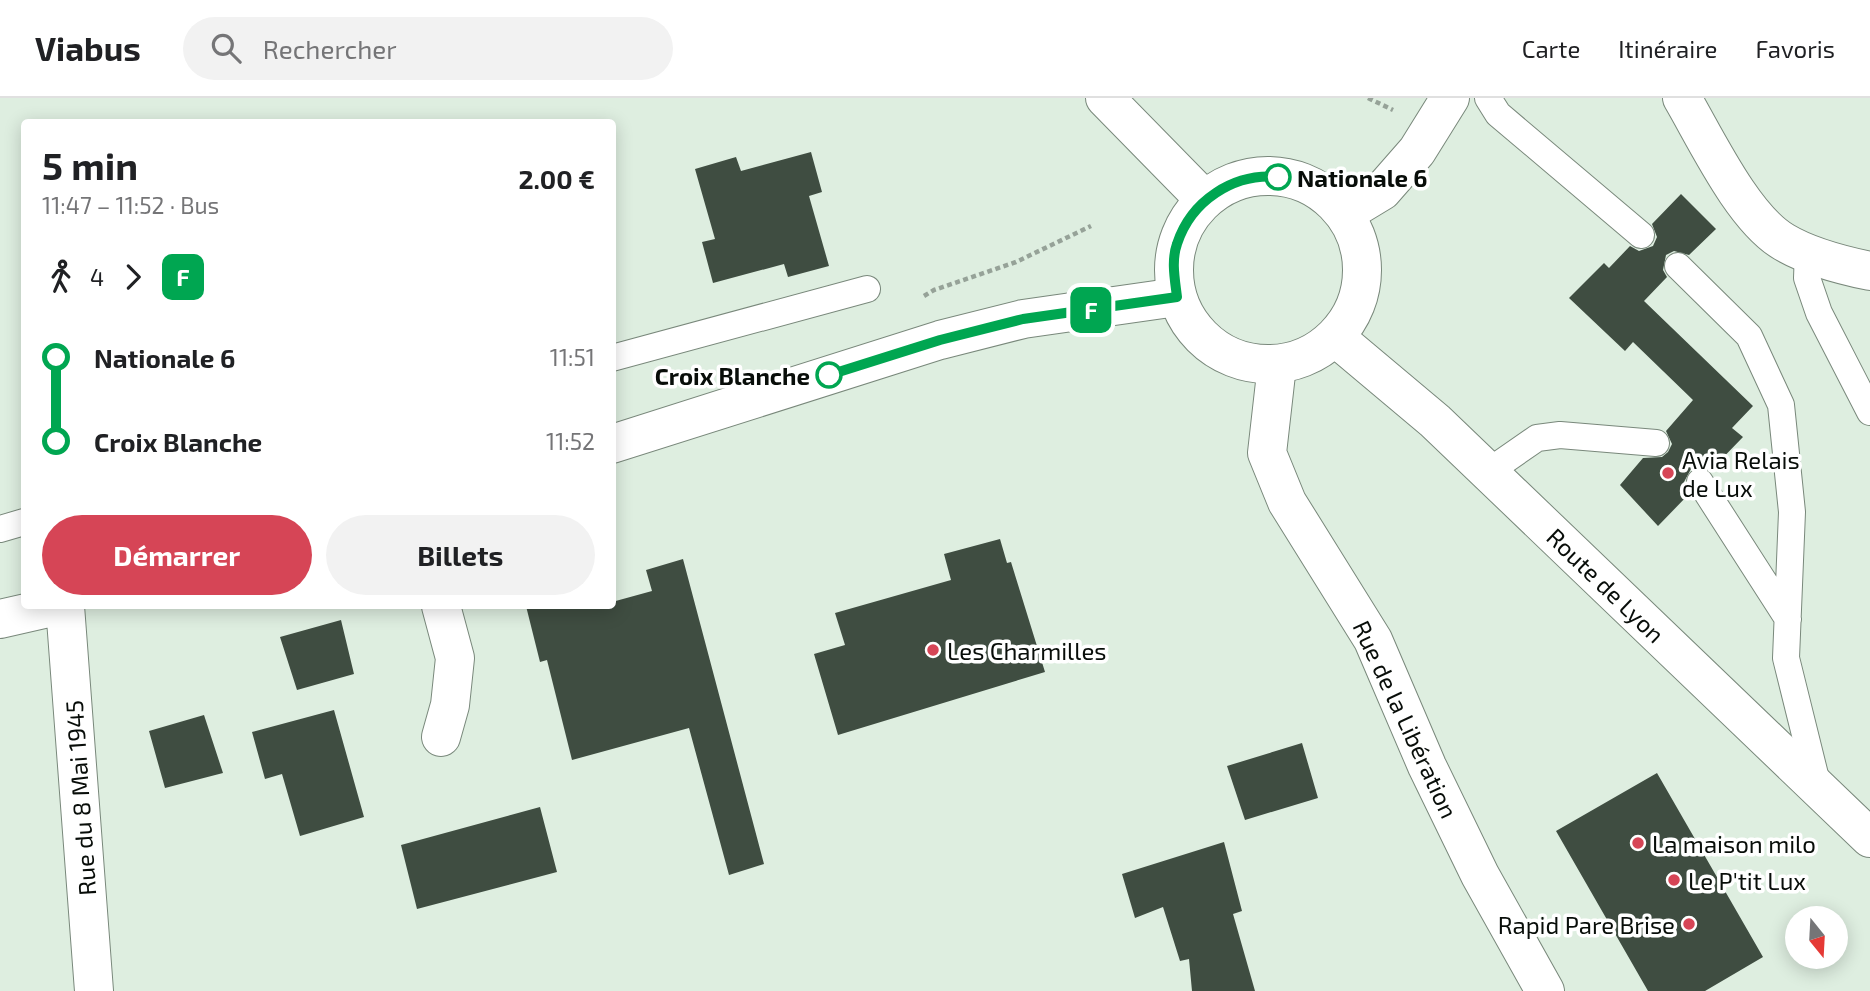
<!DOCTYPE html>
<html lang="fr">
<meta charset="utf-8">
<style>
body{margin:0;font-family:"Exo 2",sans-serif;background:#f2f2f2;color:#202124;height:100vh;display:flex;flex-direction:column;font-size:26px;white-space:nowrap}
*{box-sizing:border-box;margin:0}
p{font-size:23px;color:#757577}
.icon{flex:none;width:38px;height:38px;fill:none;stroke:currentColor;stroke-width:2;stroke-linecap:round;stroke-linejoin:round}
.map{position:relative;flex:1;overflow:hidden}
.sheet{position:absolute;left:21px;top:21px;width:595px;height:490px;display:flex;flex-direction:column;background:#fff;border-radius:7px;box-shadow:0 4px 18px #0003}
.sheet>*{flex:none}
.badge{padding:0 14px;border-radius:10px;font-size:24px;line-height:46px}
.needle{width:46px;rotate:162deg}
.controls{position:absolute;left:1785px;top:808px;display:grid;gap:14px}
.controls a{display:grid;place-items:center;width:63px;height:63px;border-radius:50%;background:#fff;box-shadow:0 4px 18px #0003;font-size:35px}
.map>.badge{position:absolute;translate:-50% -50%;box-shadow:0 0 0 4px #fff}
.legs{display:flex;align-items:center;gap:10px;height:77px;padding:0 21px;font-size:23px}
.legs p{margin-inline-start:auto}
.overview{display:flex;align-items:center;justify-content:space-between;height:119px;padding:0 21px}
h1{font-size:38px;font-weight:700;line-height:52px}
.button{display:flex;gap:14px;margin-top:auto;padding:14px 21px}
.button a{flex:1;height:80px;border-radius:42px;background:#d64556;color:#fff;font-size:28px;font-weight:700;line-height:80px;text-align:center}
.button a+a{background:#f2f2f2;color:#202124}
ul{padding:0 21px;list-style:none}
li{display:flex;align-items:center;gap:24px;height:84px;font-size:26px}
li i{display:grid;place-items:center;width:10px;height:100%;margin:0 9px;background:currentColor}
li i::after{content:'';width:18px;height:18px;margin:-9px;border:5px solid;border-radius:50%;background:#fff}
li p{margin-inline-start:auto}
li:first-child i{background:linear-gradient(#0000 50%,currentColor 0)}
li:last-child i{background:linear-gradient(currentColor 50%,#0000 0)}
header{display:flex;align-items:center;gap:42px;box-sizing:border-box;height:98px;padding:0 35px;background:#fff;border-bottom:2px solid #e0e0e0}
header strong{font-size:33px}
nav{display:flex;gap:38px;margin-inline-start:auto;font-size:24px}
.search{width:490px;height:63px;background:#f2f2f2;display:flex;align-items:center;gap:18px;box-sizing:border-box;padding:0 24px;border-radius:38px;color:#757577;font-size:26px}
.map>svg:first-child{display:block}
.building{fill:#3f4d41}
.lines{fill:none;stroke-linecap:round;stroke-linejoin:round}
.service-casing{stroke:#79887b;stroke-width:28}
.minor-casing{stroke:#79887b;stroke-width:40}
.primary-casing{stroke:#79887b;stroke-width:40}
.path{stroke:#96a298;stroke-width:4.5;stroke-dasharray:5 3.5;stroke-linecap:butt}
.service{stroke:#fff;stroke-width:26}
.minor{stroke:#fff;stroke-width:38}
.primary{stroke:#fff;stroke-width:38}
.line-1-casing{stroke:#fff;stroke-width:16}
.line-1{stroke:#00a651;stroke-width:10}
.stop-1-dot{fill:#fff;stroke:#00a651;stroke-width:3.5}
.poi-dot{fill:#d64556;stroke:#fff;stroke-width:2.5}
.labels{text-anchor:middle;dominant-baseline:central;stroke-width:7;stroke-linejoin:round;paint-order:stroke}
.stop-label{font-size:24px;font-weight:bold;fill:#080d09;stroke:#fff;text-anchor:start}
.poi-label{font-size:24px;fill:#080d09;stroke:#fff;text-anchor:start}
.street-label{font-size:24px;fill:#080d09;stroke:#fff}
</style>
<header>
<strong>Viabus</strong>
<div class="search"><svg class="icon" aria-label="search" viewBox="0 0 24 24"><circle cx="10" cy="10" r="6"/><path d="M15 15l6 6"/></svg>Rechercher</div>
<nav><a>Carte</a><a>Itinéraire</a><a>Favoris</a></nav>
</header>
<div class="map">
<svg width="1870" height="893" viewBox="0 0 1870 893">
<rect width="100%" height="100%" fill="#deeee0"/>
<path class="building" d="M 811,54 L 822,94 L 809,98 L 829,168 L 788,179 L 784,166 L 713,185 L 702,144 L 715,141 L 695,71 L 736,59 L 741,73 Z
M 1681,96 L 1716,131 L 1689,157 L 1674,153 L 1666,157 L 1663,172 L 1667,179 L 1644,203 L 1753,308 L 1732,330 L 1743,339 L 1710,373 L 1700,368 L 1691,371 L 1684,384 L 1689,396 L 1658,428 L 1620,387 L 1643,360 L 1662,359 L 1668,354 L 1672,346 L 1666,333 L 1693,302 L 1633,244 L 1625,253 L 1569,200 L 1604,165 L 1609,170 L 1630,148 L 1639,153 L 1653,148 L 1657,139 L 1652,126 Z
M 1000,441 L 1007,465 L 1011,464 L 1045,574 L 838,637 L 814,556 L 845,547 L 835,515 L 951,482 L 944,456 Z
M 683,461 L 764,766 L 729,777 L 689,630 L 572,662 L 547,562 L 540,564 L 526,508 L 612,508 L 612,504 L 652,493 L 646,472 Z
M 341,522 L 354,576 L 297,592 L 280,539 Z
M 334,612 L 364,719 L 300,738 L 282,676 L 265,681 L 252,634 Z
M 204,617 L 223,675 L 165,690 L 149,633 Z
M 1302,645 L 1318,700 L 1245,722 L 1227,668 Z
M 1657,675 L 1763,859 L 1705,893 L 1648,893 L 1556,733 Z
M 540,709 L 557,774 L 417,811 L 401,747 Z
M 1224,744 L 1242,813 L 1233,816 L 1255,893 L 1192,893 L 1189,861 L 1180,863 L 1163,809 L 1135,820 L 1122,776 Z"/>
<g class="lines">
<defs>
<path id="service" d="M 1488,0 L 1498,16 L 1641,137
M 1808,154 L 1807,180 L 1819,215 L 1870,314
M 1678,168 L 1749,238 L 1781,307 L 1792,414 L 1786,560 L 1818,689
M 612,260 L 867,191
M 1488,374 L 1537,340 L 1560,337 L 1656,345
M 1700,384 L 1788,521
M 0,431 L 24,424"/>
<path id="minor" d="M 1682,0 C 1706,41 1743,120 1784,144 C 1809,159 1841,167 1870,173
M 1344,116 L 1382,93 L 1417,53 L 1450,0
M 1277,267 L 1267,355 L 1287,404 L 1373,542 L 1427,668 L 1480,777 L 1545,893
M 612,346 L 940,242 L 1023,221 L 1177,199
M 65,508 L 94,893
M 441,508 L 455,560 L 450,607 L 441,639
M 0,521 L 57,508"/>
<path id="primary" d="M 1105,0 L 1205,102
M1174 172a94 94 0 1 1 188 0a94 94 0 1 1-188 0Z
M 1335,239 L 1435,323 L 1870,740"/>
</defs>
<use href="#service" class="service-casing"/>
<use href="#minor" class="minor-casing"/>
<use href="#primary" class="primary-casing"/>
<path class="path" d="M 1368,0 L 1393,12
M 924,198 L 934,192 L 1016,164 L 1091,128"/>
<use href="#service" class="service"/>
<use href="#minor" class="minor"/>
<use href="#primary" class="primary"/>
</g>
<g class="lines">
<defs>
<path id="line-1" d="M 829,277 L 940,242 L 1023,221 L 1177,199 C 1175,182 1171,163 1177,146 C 1191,103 1233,75 1278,79"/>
</defs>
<use href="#line-1" class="line-1-casing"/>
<use href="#line-1" class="line-1"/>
</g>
<g class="stop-1-dot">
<circle cx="1278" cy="79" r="12"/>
<circle cx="829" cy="277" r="12"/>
</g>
<g class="poi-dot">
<circle cx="1668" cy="375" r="7"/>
<circle cx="933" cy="552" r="7"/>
<circle cx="1638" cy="745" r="7"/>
<circle cx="1674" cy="782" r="7"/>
<circle cx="1689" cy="826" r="7"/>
</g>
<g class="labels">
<g class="stop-label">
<text x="1297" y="79">Nationale 6</text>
<text x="810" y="277" text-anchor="end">Croix Blanche</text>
</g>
<g class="poi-label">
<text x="1682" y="361">Avia Relais<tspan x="1682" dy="28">de Lux</tspan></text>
<text x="947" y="552">Les Charmilles</text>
<text x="1652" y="745">La maison milo</text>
<text x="1688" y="782">Le P'tit Lux</text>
<text x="1675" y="826" text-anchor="end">Rapid Pare Brise</text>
</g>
<g class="street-label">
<text transform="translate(1606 487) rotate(44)">Route de Lyon</text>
<text transform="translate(1406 621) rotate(65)">Rue de la Libération</text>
<text transform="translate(80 700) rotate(-94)">Rue du 8 Mai 1945</text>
</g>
</g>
</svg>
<div class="controls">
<a><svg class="needle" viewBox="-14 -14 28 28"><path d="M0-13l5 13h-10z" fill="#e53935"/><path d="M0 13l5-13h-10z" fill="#757577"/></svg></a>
</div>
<b class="badge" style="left:1091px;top:212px;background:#00a651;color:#fff">F</b>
<section class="sheet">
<div class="overview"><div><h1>5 min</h1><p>11:47 – 11:52 · Bus</p></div><b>2.00 €</b></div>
<div class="legs"><svg class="icon" aria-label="walk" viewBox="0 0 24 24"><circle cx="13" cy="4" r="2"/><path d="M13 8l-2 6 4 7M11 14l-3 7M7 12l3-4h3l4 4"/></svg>4<svg class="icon" aria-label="forward" viewBox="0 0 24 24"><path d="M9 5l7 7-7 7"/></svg><b class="badge" style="background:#00a651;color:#fff">F</b></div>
<ul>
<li><i style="color:#00a651"></i><b>Nationale 6</b><p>11:51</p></li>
<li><i style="color:#00a651"></i><b>Croix Blanche</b><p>11:52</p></li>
</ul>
<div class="button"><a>Démarrer</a><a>Billets</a></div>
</section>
</div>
